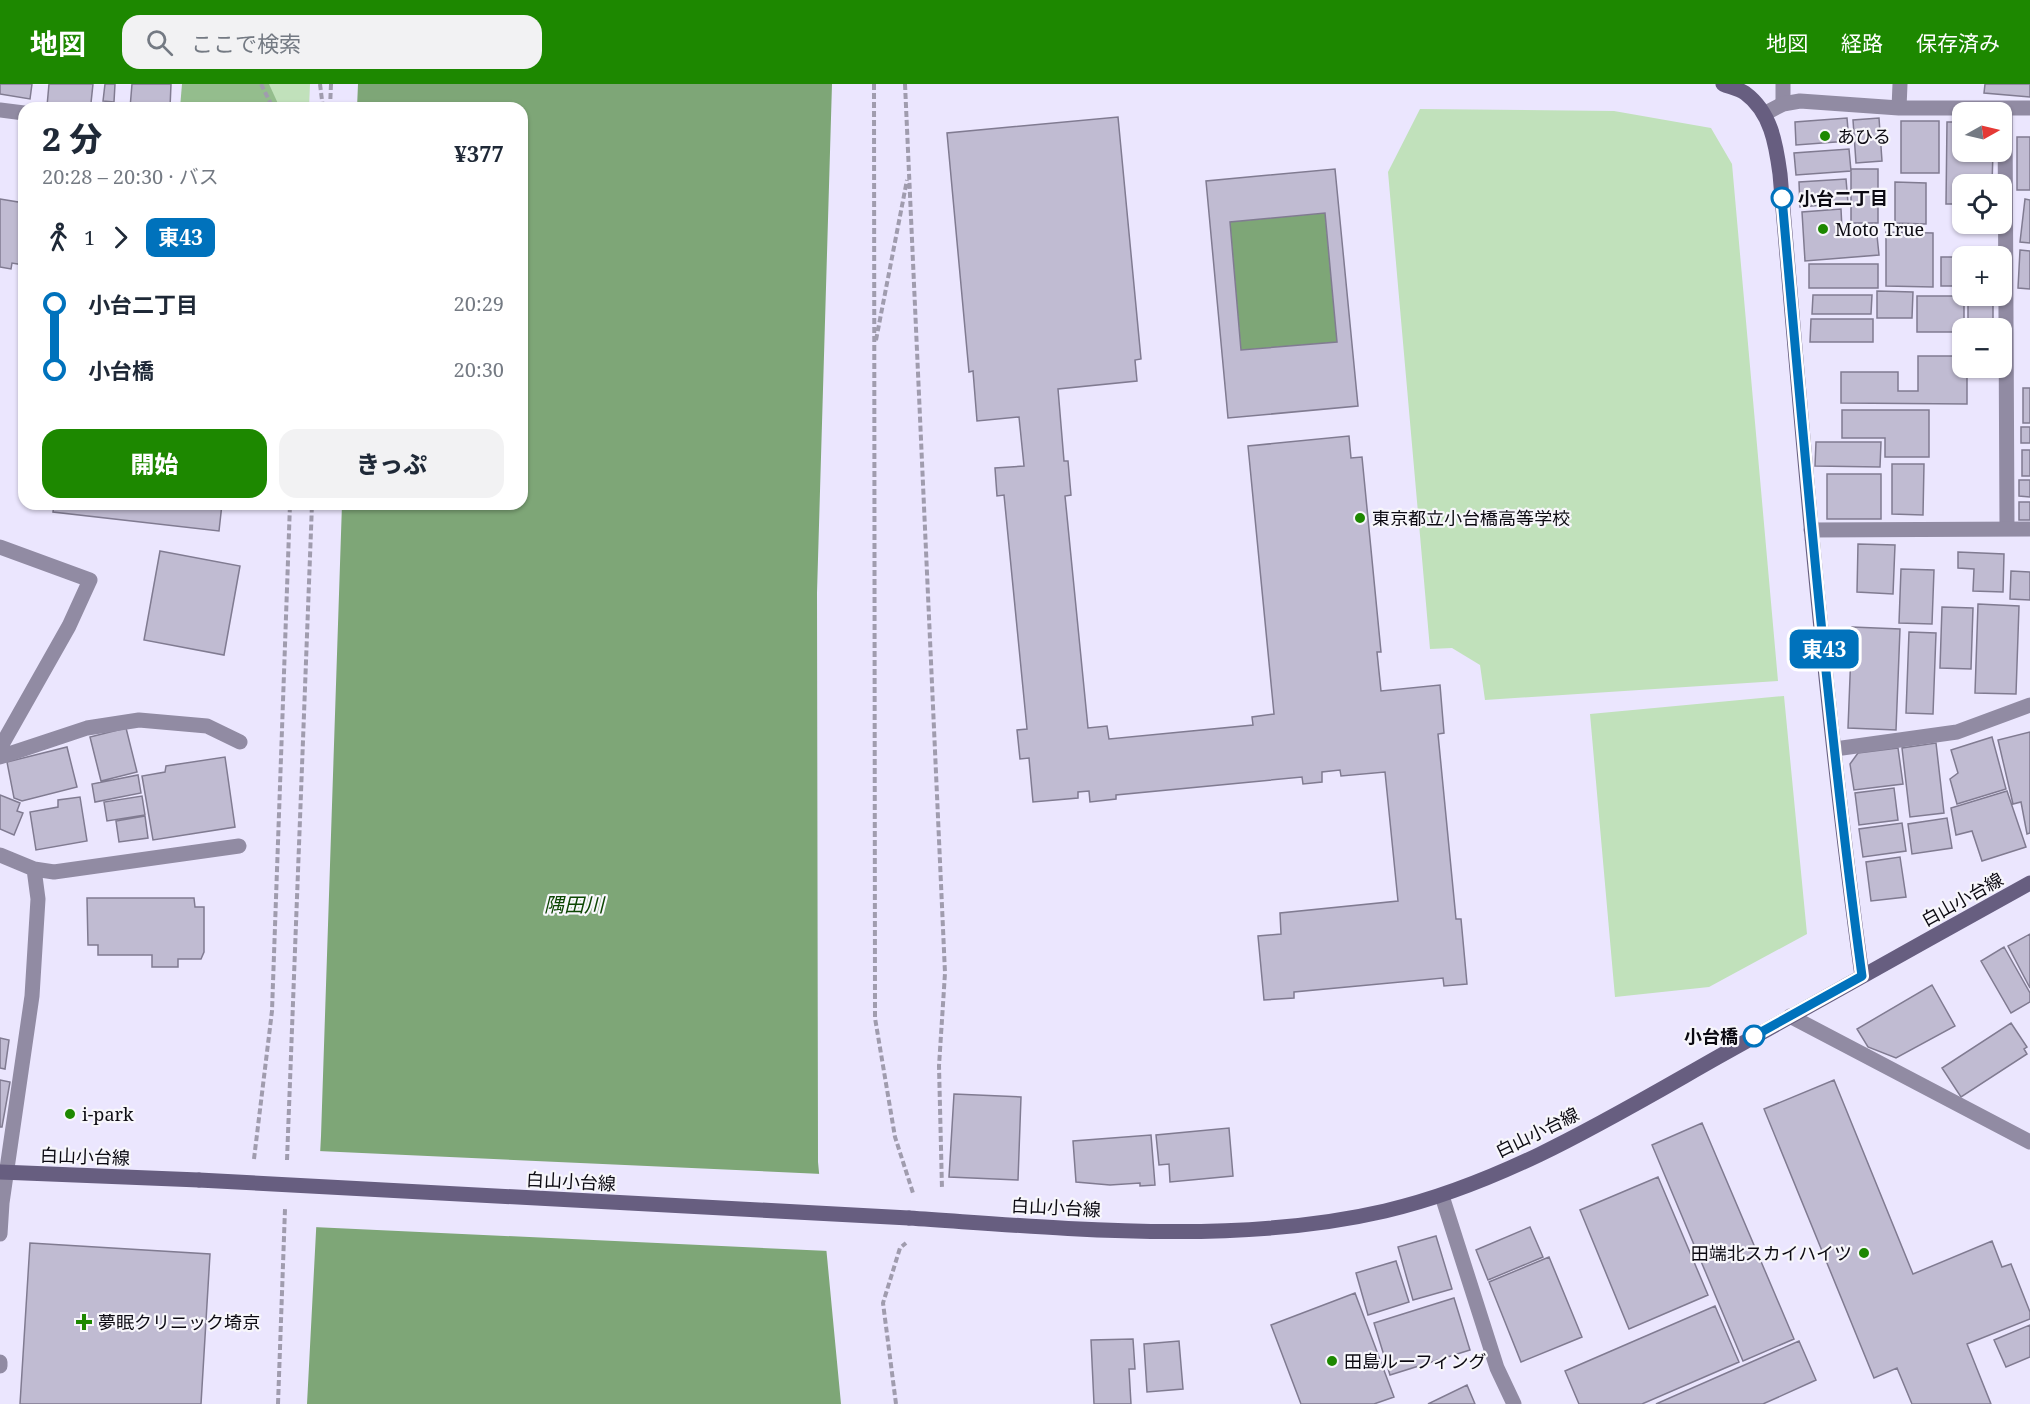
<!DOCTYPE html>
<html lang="ja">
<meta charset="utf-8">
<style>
body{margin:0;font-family:"Noto Serif","Noto Sans JP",serif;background:#f2f2f3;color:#1f2937;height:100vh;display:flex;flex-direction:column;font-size:22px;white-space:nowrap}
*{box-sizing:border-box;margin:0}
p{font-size:20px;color:#747a83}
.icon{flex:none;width:33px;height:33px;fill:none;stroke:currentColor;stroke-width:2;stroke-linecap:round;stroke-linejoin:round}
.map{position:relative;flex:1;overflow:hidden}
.details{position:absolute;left:18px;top:18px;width:510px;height:408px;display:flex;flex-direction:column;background:#fff;border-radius:18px;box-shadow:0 2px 4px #0004}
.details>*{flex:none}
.badge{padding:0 12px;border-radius:9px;font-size:21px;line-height:39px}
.needle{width:39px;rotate:82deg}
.fabs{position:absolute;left:1952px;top:18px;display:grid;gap:12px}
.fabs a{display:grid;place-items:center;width:60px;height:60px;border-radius:12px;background:#fff;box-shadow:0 2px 4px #0004;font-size:30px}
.map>.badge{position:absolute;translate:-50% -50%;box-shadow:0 0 0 3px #fff}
.legs{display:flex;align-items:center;gap:9px;height:66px;padding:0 24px;font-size:20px}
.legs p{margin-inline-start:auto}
.summary{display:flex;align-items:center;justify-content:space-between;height:102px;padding:0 24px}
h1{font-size:33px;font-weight:800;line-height:45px}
.action{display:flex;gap:12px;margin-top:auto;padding:12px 24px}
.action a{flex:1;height:69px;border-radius:18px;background:#1d8800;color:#fff;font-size:24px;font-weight:800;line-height:69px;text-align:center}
.action a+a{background:#f2f2f3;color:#1f2937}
ul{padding:0 24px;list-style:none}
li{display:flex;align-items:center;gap:21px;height:66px;font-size:22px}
li i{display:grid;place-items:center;width:9px;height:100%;margin:0 8px;background:currentColor}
li i::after{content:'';width:15px;height:15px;margin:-8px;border:4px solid;border-radius:50%;background:#fff}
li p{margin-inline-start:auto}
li:first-child i{background:linear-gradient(#0000 50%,currentColor 0)}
li:last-child i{background:linear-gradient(currentColor 50%,#0000 0)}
header{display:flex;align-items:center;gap:36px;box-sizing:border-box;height:84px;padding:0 30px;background:#1d8800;color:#fff}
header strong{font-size:28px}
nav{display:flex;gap:33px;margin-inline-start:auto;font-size:21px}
.search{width:420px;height:54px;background:#f2f2f3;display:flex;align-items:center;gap:15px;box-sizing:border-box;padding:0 21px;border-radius:18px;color:#747a83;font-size:22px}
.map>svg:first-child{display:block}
.green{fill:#c1e1bb}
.forest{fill:#94bd8d}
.water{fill:#7ea677}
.pier{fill:#ebe6fe}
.building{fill:#c0bbd2;stroke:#807b91;stroke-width:1.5;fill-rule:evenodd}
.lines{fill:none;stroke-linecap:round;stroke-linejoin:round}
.path{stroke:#a09cae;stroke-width:4;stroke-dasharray:6 3;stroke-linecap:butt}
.lane{stroke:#918ba3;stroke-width:15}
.street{stroke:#918ba3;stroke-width:15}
.secondary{stroke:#675e80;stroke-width:15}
.secondary-bridge{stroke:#675e80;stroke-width:15}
.line-1-casing{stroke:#fff;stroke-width:14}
.line-1{stroke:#0072bc;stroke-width:9}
.poi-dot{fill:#1d8800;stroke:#f7f6fb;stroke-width:2}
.stop-1-dot{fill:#fff;stroke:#0072bc;stroke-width:3}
.labels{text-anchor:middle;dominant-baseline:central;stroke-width:4.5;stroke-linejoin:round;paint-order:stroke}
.poi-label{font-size:18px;fill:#0c0a12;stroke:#f7f6fb;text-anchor:start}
.stop-label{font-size:18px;font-weight:bold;fill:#0c0a12;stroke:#f7f6fb;text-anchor:start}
.street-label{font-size:18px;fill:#0c0a12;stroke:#f7f6fb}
.water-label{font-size:20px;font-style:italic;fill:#0d4603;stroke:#f7f6fb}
</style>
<header>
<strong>地図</strong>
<div class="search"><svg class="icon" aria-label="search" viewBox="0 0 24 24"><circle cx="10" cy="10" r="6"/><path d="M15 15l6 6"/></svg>ここで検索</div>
<nav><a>地図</a><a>経路</a><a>保存済み</a></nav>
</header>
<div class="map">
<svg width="2030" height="1320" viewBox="0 0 2030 1320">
<rect width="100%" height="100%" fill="#ebe6fe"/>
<path class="green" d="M 184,0 L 310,0 L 309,24 L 182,24 Z
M 1420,25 L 1614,27 L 1711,44 L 1732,80 L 1778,597 L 1485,616 L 1480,581 L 1452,564 L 1430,565 L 1388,88 Z
M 1784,612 L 1807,850 L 1709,903 L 1615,913 L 1590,630 Z"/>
<path class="forest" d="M 182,0 L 269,0 L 280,24 L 180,24 Z"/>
<path class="water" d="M 358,0 L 832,0 L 817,509 L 818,1078 L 841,1320 L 307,1320 L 321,1052 L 342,420 L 522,420 L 522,24 L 357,24 Z
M 1325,129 L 1337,258 L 1241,266 L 1230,138 Z"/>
<path class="pier" d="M 318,1067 L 822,1090 L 829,1167 L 313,1143 Z"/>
<path class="building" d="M 0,0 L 32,0 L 30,15 L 0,10 Z
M 49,0 L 93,0 L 91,19 L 75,24 L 47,22 Z
M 105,0 L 115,0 L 114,18 L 103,17 Z
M 132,0 L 171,0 L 170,24 L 130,24 Z
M 1985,0 L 2030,0 L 2030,13 L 1984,9 Z
M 1118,33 L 1141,275 L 1135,276 L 1137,297 L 1058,305 L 1064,377 L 1068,377 L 1071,411 L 1065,412 L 1088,644 L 1107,642 L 1109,655 L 1253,641 L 1252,633 L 1274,630 L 1248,362 L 1349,352 L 1351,374 L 1362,373 L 1381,568 L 1377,568 L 1381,607 L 1440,601 L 1444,649 L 1438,650 L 1456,835 L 1461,835 L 1467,900 L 1444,902 L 1443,894 L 1294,908 L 1294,914 L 1264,916 L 1258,852 L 1281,850 L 1280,829 L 1398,817 L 1385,688 L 1341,692 L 1340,686 L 1322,688 L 1322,698 L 1303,700 L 1302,693 L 1116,711 L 1116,715 L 1090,718 L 1089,707 L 1078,708 L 1078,714 L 1033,718 L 1029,674 L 1020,675 L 1017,646 L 1027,645 L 1004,411 L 997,412 L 995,384 L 1024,382 L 1019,333 L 977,337 L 973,287 L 969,288 L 947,49 Z
M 1847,34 L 1849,57 L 1796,61 L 1795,38 Z
M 1879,34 L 1882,77 L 1856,79 L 1853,36 Z
M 1901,37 L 1939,37 L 1939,89 L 1901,89 Z
M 1947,38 L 1962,38 L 1962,68 L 1993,68 L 1992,100 L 1962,100 L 1962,120 L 1946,120 Z
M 2017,53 L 2030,53 L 2030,106 L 2017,106 Z
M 1849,65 L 1851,87 L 1796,91 L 1794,69 Z
M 1335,85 L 1358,322 L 1228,334 L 1206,97 ZM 1325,129 L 1337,258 L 1241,266 L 1230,138 Z
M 1851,85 L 1878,85 L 1878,139 L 1851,139 Z
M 1846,95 L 1848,119 L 1800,123 L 1799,98 Z
M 1895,98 L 1926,99 L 1926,140 L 1895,139 Z
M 0,115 L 24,119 L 24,181 L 12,179 L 11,185 L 0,183 Z
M 2025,115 L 2030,116 L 2030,159 L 2020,158 Z
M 1841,125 L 1842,145 L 1876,142 L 1879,171 L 1805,177 L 1802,128 Z
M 1886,148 L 1933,149 L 1933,203 L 1886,202 Z
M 2020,166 L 2030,167 L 2030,205 L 2018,204 Z
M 1941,173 L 1962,173 L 1962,202 L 1941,202 Z
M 1809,180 L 1878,180 L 1878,204 L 1809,204 Z
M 1877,207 L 1913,208 L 1912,234 L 1877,234 Z
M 1813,211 L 1872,211 L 1871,230 L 1812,230 Z
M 1917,212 L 1964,212 L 1964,244 L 1962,244 L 1962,248 L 1917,248 Z
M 1968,214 L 1993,214 L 1993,244 L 1968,244 Z
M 1811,235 L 1873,235 L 1873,258 L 1810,258 Z
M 1918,272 L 1962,272 L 1962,284 L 1967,284 L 1967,320 L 1841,319 L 1841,288 L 1898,288 L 1898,307 L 1918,307 Z
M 2023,304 L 2030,304 L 2030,339 L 2023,339 Z
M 1842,326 L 1929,326 L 1929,373 L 1885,373 L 1885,354 L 1842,354 Z
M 2021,343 L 2030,343 L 2030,359 L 2021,359 Z
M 1816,358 L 1881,358 L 1880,383 L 1815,382 Z
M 2022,366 L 2030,366 L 2030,392 L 2022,392 Z
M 1892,380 L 1924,380 L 1923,431 L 1892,430 Z
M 1827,390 L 1881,390 L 1881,435 L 1827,435 Z
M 2019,396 L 2030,396 L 2030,413 L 2019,412 Z
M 2019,418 L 2030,418 L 2030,436 L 2019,436 Z
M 54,420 L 222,420 L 219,447 L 53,428 Z
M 1858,460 L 1895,461 L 1893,510 L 1857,508 Z
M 160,467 L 240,482 L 224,571 L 144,556 Z
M 1958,468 L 2004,470 L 2003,508 L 1973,507 L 1974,485 L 1958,484 Z
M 1901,485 L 1934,486 L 1932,540 L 1899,539 Z
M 2011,487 L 2030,488 L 2030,516 L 2010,515 Z
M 1978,520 L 2019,522 L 2016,610 L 1975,609 Z
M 1942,523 L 1973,524 L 1971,585 L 1940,584 Z
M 1852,543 L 1900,545 L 1896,646 L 1848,644 Z
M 1909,548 L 1936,549 L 1933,630 L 1906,629 Z
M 126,644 L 137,688 L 101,697 L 90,653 Z
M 2030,648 L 2030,749 L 2027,750 L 2021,718 L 2013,720 L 1998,656 Z
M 1992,653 L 2006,705 L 1957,720 L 1950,695 L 1958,689 L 1951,666 Z
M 1936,659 L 1944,729 L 1910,733 L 1902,664 Z
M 67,663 L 77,703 L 22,717 L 14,714 L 7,678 Z
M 1898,664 L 1903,700 L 1854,706 L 1850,680 L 1858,669 Z
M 225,673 L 235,743 L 153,756 L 142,692 L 165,688 L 166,682 Z
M 138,691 L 141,709 L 95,718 L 92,700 Z
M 1894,704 L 1898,736 L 1859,741 L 1855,709 Z
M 2007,707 L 2026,763 L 1982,777 L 1972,747 L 1956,751 L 1951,724 Z
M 0,711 L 20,719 L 17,727 L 23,729 L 14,751 L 0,745 Z
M 142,712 L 145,731 L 107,737 L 104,718 Z
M 80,713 L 87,757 L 36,766 L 30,728 L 58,723 L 58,716 Z
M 145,732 L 148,754 L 119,758 L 116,737 Z
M 1947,734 L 1952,764 L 1912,770 L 1908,740 Z
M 1902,739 L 1906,767 L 1863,773 L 1859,745 Z
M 1900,773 L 1906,813 L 1871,817 L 1866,778 Z
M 87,814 L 194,814 L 195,823 L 204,823 L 204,868 L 201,875 L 178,875 L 178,883 L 152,883 L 152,871 L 98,871 L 98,861 L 88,861 Z
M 2030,850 L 2030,904 L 2008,862 Z
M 2004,863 L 2030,909 L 2030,918 L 2011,929 L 1981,877 Z
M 1932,901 L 1955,942 L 1896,974 L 1868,963 L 1857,945 Z
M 2011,939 L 2027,963 L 2024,965 L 2027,970 L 1961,1013 L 1942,984 Z
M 0,954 L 9,956 L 5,985 L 0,984 Z
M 0,996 L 10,998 L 2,1043 L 0,1043 Z
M 1834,996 L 1913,1190 L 1992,1157 L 2002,1183 L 2011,1180 L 2030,1228 L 2030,1235 L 1967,1260 L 1991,1320 L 1912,1320 L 1897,1284 L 1874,1294 L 1764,1025 Z
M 954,1010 L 1021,1013 L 1018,1096 L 949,1093 Z
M 1702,1039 L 1794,1255 L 1743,1277 L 1652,1061 Z
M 1229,1044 L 1233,1092 L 1170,1098 L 1169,1080 L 1159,1081 L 1156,1051 Z
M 1151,1051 L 1155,1101 L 1140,1102 L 1140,1099 L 1110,1101 L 1076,1098 L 1073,1057 Z
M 1658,1093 L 1708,1211 L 1629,1245 L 1580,1126 Z
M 1530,1143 L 1543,1173 L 1488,1196 L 1476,1166 Z
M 1436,1152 L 1452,1205 L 1413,1216 L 1398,1163 Z
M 30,1159 L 210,1170 L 201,1320 L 20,1320 Z
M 1549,1173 L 1582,1253 L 1521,1278 L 1489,1198 Z
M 1396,1177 L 1409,1218 L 1368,1231 L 1356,1189 Z
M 1355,1209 L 1394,1313 L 1374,1320 L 1301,1320 L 1271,1241 Z
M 1454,1214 L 1470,1266 L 1390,1291 L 1374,1239 Z
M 1715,1222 L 1739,1278 L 1642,1320 L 1579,1320 L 1565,1287 Z
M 2030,1241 L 2030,1273 L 2006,1283 L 1994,1256 Z
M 1133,1255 L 1135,1285 L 1129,1285 L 1131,1320 L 1094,1320 L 1091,1256 Z
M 1179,1257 L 1183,1305 L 1147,1308 L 1144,1260 Z
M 1799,1257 L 1816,1296 L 1763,1320 L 1656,1320 Z
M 1467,1301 L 1475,1320 L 1428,1320 Z"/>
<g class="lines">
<path class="path" d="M 261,0 L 273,24
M 320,0 L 323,24
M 874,0 L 875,934 L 895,1053 L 913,1109
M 905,0 L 945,889 L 939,982 L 942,1105
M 330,24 L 331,0
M 876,256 L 907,96
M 254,1075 L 272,927 L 290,420
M 287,1076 L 312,420
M 278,1320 L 285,1125
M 896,1320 L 883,1219 L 900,1164 L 906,1159"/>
<path class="lane" d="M 1783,20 L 1783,0
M 2005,25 L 2007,444
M 1835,665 L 1957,648 L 2030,621"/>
<path class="street" d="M 1899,24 L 1900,0
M 0,26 L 24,29
M 1764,30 L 1783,20 L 1800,17 L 1899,24 L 2030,24
M 1811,446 L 2030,445
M 0,463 L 90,496 L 69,542 L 0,664
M 0,673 L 87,644 L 139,636 L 207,642 L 240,658
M 0,771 L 34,785 L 38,815 L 32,912 L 2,1119 L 0,1150
M 34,785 L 54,788 L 239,762
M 1790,932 L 2030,1058
M 1442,1112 L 1497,1284 L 1514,1320
M 0,1278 L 0,1282"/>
<path class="secondary" d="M 1723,0 C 1730,3 1739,5 1745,9 C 1771,28 1776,60 1780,90 C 1803,358 1825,626 1862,892
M 0,1088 L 199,1096
M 909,1134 C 1062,1144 1234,1162 1385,1127 C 1505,1099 1612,1033 1718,973 C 1822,914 1926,857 2030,799"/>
<path class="secondary-bridge" d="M 199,1096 L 909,1134"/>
</g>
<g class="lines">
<defs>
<path id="line-1" d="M 1754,952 L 1862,892 C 1827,633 1805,373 1782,114"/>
</defs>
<use href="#line-1" class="line-1-casing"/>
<use href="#line-1" class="line-1"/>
</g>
<g class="poi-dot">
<circle cx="1825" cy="52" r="6"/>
<circle cx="1823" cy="145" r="6"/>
<circle cx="1360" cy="434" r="6"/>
<circle cx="70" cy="1030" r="6"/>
<circle cx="1864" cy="1169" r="6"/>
<path d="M81 1229h6v6h6v6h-6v6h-6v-6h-6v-6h6z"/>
<circle cx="1332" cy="1277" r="6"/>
</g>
<g class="stop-1-dot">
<circle cx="1782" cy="114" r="10"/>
<circle cx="1754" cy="952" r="10"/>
</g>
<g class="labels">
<g class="poi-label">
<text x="1837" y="52">あひる</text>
<text x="1835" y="145">Moto True</text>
<text x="1372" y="434">東京都立小台橋高等学校</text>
<text x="82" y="1030">i-park</text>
<text x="1852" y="1169" text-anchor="end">田端北スカイハイツ</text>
<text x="98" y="1238">夢眠クリニック埼京</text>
<text x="1344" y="1277">田島ルーフィング</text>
</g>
<g class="stop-label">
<text x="1798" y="114">小台二丁目</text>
<text x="1738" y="952" text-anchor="end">小台橋</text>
</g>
<g class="street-label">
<text transform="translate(1962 815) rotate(-29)">白山小台線</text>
<text transform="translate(1537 1048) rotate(-26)">白山小台線</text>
<text transform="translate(85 1072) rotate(2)">白山小台線</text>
<text transform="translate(571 1097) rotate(3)">白山小台線</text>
<text transform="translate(1056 1123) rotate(3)">白山小台線</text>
</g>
<g class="water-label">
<text x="574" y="820">隅田川</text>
</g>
</g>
</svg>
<div class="fabs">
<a><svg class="needle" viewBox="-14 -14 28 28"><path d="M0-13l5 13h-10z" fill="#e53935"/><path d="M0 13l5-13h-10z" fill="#747a83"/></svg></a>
<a><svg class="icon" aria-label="locate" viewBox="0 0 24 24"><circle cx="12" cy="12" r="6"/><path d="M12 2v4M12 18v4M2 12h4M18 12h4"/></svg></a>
<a>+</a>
<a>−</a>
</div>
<b class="badge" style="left:1824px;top:565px;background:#0072bc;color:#fff">東43</b>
<section class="details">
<div class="summary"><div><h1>2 分</h1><p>20:28 – 20:30 · バス</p></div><b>¥377</b></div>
<div class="legs"><svg class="icon" aria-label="walk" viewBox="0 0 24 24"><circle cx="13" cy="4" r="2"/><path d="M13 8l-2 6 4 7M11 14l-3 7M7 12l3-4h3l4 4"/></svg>1<svg class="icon" aria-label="forward" viewBox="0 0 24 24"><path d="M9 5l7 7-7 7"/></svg><b class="badge" style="background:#0072bc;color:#fff">東43</b></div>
<ul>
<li><i style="color:#0072bc"></i><b>小台二丁目</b><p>20:29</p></li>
<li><i style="color:#0072bc"></i><b>小台橋</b><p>20:30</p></li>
</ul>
<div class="action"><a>開始</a><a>きっぷ</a></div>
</section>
</div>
